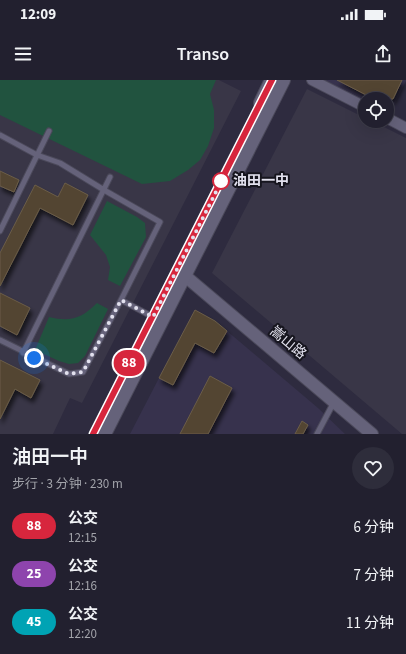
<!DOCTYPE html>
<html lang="zh">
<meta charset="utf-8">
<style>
body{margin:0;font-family:"Source Sans 3","Noto Sans SC",sans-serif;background:#2e2d3b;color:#f1f3f6;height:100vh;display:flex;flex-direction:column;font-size:15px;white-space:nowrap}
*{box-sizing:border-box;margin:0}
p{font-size:13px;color:#a2a3aa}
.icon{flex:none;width:22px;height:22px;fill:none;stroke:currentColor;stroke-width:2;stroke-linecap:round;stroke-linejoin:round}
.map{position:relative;height:354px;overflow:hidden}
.sheet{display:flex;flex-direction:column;background:#22202f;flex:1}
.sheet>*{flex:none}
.badge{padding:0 8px;border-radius:13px;font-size:14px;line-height:26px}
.controls{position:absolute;left:358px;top:12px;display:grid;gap:8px}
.controls a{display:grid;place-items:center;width:36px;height:36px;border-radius:50%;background:#22202f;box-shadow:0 4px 16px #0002,0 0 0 1px #3f3e4b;font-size:20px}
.you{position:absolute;width:20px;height:20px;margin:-10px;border:3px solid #fff;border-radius:50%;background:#1a73e8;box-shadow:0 0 0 6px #1a73e833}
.map>.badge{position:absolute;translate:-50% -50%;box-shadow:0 0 0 2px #fff}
.round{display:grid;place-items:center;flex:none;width:42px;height:42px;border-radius:21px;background:#2e2d3b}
.summary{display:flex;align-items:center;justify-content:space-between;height:68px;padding:0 12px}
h1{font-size:19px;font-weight:600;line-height:30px}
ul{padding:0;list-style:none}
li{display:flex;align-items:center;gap:12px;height:48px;padding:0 12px}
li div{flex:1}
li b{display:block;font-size:15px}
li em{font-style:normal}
li .badge{min-width:44px;font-weight:700;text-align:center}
.status{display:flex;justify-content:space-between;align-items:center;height:28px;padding:0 20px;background:#22202f;direction:ltr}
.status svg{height:11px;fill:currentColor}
header{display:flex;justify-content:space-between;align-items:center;height:52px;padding:0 12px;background:#22202f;font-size:18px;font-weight:600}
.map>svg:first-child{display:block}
.built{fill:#37324d}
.education{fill:#393647}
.green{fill:#21533f}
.building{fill:#524430;stroke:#6b5d48;filter:url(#shadow)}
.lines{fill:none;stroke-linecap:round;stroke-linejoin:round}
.service-casing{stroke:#4b495a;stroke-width:7}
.minor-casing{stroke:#4b495a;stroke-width:12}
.tertiary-casing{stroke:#4b495a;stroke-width:14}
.secondary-casing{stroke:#4b495a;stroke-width:16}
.service{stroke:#65627a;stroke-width:5}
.minor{stroke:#65627a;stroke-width:10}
.tertiary{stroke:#65627a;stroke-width:12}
.secondary{stroke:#65627a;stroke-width:14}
.line-casing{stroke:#fff;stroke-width:9}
.line{stroke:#d7263d;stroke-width:6}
.walk{stroke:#e2e1ee;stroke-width:4;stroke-dasharray:0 7.2}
.stop-dot{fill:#fff;stroke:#d7263d;stroke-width:2}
.labels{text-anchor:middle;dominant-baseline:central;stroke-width:4;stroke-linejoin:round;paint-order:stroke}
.stop-label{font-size:14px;font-weight:bold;fill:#e2e1ee;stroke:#16151e;text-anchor:start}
.street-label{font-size:14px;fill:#e2e1ee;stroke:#16151e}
</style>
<div class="status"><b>12:09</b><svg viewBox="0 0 49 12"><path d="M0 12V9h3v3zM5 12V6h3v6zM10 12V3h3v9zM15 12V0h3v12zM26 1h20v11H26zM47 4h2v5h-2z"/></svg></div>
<header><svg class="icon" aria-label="menu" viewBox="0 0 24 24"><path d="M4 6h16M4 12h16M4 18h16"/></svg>Transo<svg class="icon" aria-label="share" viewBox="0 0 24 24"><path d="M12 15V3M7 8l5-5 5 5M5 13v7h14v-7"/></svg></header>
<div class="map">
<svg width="406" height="354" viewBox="0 0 406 354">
<defs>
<filter id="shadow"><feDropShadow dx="2.5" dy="4.5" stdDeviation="2" flood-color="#0009"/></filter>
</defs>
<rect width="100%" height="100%" fill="#2e2b3f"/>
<path class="built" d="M 322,0 L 406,0 L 406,1 L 390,33 L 387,32 L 387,19 L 365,19 L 365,21 Z
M 227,251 L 318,328 L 345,354 L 130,354 L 159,298 L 173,305 L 195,263 L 214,273 Z"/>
<path class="education" d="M 0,0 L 219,0 L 241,11 L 82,323 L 70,318 L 53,354 L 0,354 Z
M 307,9 L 365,38 L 365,41 L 372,41 L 406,58 L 406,354 L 402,354 L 212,193 Z"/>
<path class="green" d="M 0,0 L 216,0 L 210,14 L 214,30 L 214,48 L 208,66 L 200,80 L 188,90 L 170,101 L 142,104 L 0,35 Z
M 107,121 L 137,137 L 145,143 L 146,157 L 120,206 L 108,200 L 110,187 L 106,175 L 90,155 Z
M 97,223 L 108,229 L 85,276 L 78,283 L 69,284 L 59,281 L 35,270 L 49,237 C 70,242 81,239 97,223 Z"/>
<path class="building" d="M 337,0 L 402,0 L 393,19 L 374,19 Z
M 0,91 L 19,100 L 14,112 L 0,106 Z
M 65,103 L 88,115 L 73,145 L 40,128 L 0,206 L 0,173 L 35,105 L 58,117 Z
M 0,213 L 30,228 L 17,255 L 0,246 Z
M 195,230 L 215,241 L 227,251 L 214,273 L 195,263 L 173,305 L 159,298 Z
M 0,280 L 40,300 L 31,318 L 15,309 L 0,339 Z
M 210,296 L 232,308 L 208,354 L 180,354 Z
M 302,341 L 308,345 L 303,354 L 295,354 Z"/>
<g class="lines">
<defs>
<path id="service" d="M 0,55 L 37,75 L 60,83 L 104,110 L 160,142 L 121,220 L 83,292 L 69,294 L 0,260
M 0,151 L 49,51
M 121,220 L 153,237
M 23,273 L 110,97
M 317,354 L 334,322"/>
<path id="minor" d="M 312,0 L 365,27
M 387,38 L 406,48"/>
<path id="tertiary" d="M 184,195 L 372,354"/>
<path id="secondary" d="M 261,23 L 272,0
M 104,354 L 283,0"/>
</defs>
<use href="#service" class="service-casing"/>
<use href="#minor" class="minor-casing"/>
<use href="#tertiary" class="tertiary-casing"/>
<use href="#secondary" class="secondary-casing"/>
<use href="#service" class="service"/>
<use href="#minor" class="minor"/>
<use href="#tertiary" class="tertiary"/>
<use href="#secondary" class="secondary"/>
</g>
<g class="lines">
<defs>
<path id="line" d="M 93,354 L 272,0"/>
</defs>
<use href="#line" class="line-casing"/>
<use href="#line" class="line"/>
<path class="walk" d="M 34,278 L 69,294 L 83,292 L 121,220 L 153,237 L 223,98 L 221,101"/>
</g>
<circle class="stop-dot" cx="221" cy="101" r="8"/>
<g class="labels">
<g class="stop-label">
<text x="233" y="101">油田一中</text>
</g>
<g class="street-label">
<text transform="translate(288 263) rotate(40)">嵩山路</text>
</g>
</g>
</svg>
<div class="controls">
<a><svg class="icon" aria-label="locate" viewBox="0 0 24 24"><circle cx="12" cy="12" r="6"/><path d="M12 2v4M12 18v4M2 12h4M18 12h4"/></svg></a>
</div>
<div class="you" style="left:34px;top:278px"></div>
<b class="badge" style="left:129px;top:283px;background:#d7263d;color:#fff">88</b>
</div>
<section class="sheet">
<div class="summary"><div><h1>油田一中</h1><p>步行 · 3 分钟 · 230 m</p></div><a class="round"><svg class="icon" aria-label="heart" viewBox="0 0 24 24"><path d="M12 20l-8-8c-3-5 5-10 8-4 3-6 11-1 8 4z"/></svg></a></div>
<ul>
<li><span class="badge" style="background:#d7263d;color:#fff">88</span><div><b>公交</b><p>12:15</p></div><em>6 分钟</em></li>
<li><span class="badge" style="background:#8e44ad;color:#fff">25</span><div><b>公交</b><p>12:16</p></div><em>7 分钟</em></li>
<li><span class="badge" style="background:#00a3b4;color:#fff">45</span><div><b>公交</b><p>12:20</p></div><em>11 分钟</em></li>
</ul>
</section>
